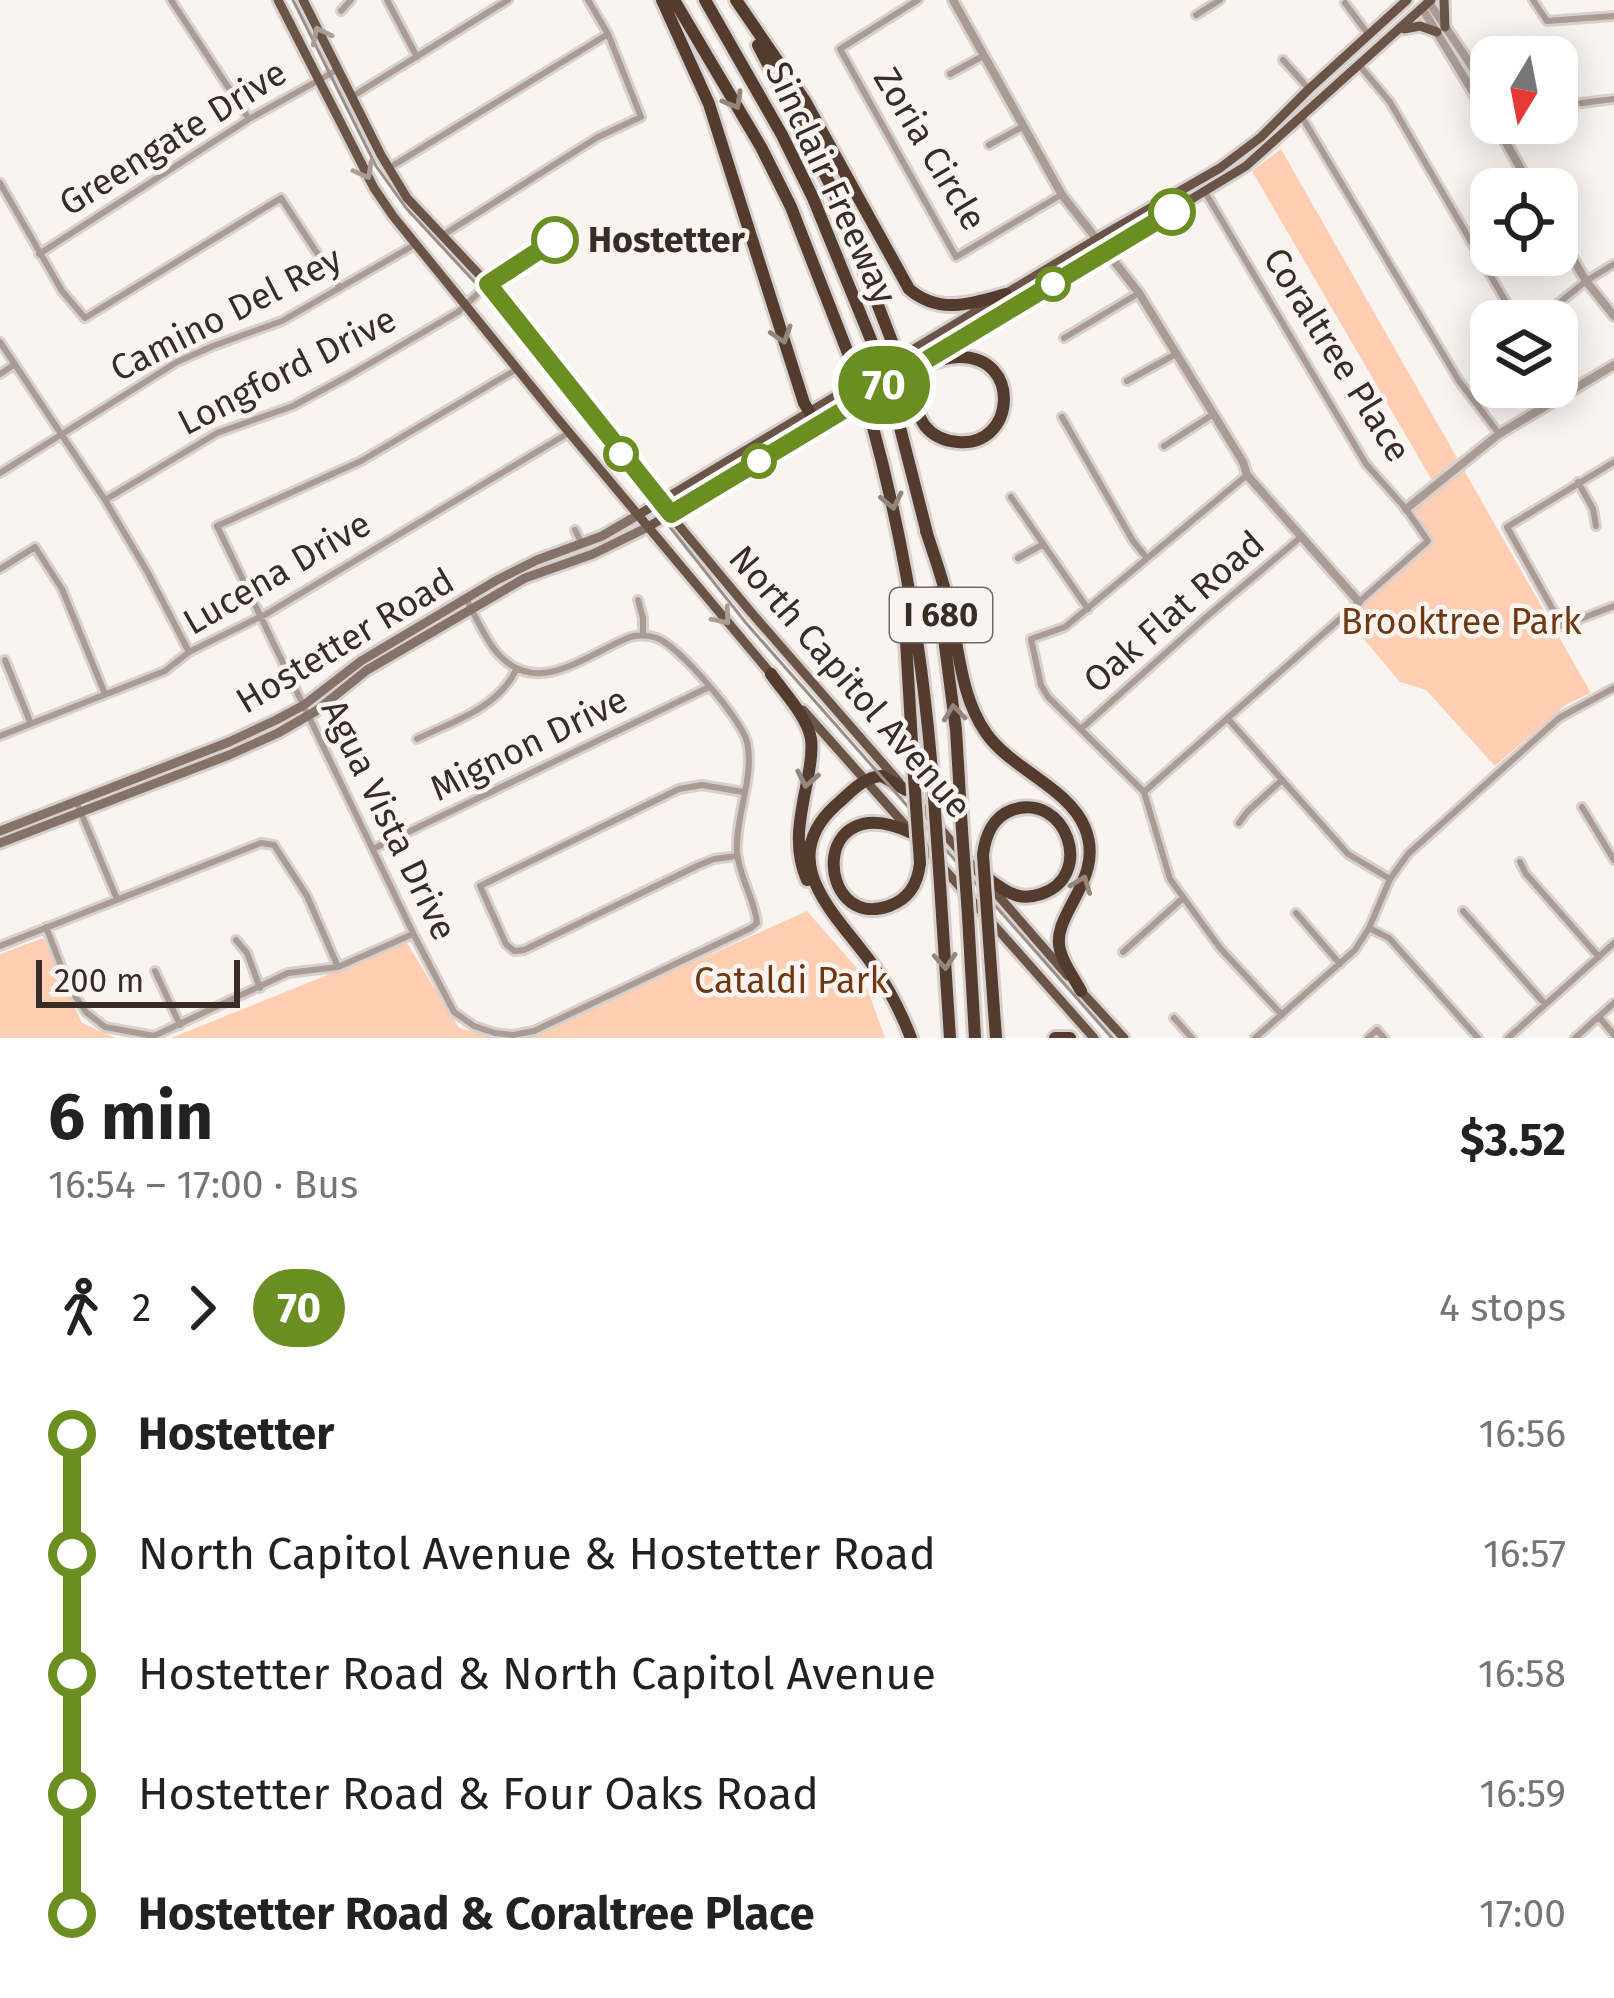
<!DOCTYPE html>
<meta charset="utf-8">
<style>
body{margin:0;font-family:"Fira Sans",sans-serif;background:#f2f2f2;color:#222;height:100vh;display:flex;flex-direction:column;font-size:45px;white-space:nowrap}
*{box-sizing:border-box;margin:0}
p{font-size:39px;color:#767676}
.icon{flex:none;width:66px;height:66px;fill:none;stroke:currentColor;stroke-width:2;stroke-linecap:round;stroke-linejoin:round}
.map{position:relative;height:1038px;overflow:hidden}
.sheet{display:flex;flex-direction:column;background:#fff;flex:1}
.sheet>*{flex:none}
.badge{padding:0 24px;border-radius:39px;font-size:42px;line-height:78px}
.needle{width:78px;rotate:190deg}
.buttons{position:absolute;left:1470px;top:36px;display:grid;gap:24px}
.buttons a{display:grid;place-items:center;width:108px;height:108px;border-radius:24px;background:#fff;box-shadow:0 6px 30px #0003;font-size:60px}
.scale{position:absolute;left:36px;bottom:30px;width:204px;box-sizing:border-box;padding-left:12px;border:6px solid #382c26;border-top:0;font-size:33px;line-height:42px;white-space:nowrap;color:#382c26;-webkit-text-stroke:9px #faf4f1;paint-order:stroke}
.map>.badge{position:absolute;translate:-50% -50%;box-shadow:0 0 0 6px #fff}
.legs{display:flex;align-items:center;gap:18px;height:132px;padding:0 48px;font-size:39px}
.legs p{margin-inline-start:auto}
.head{display:flex;align-items:center;justify-content:space-between;height:204px;padding:0 48px}
h1{font-size:66px;font-weight:700;line-height:90px}
ul{padding:0 48px;list-style:none}
li{display:flex;align-items:center;gap:42px;height:120px;font-size:45px}
li i{display:grid;place-items:center;width:18px;height:100%;margin:0 15px;background:currentColor}
li i::after{content:'';width:30px;height:30px;margin:-15px;border:9px solid;border-radius:50%;background:#fff}
li p{margin-inline-start:auto}
li:first-child i{background:linear-gradient(#0000 50%,currentColor 0)}
li:last-child i{background:linear-gradient(currentColor 50%,#0000 0)}
.map>svg:first-child{display:block}
.green{fill:#ffceb2}
.lines{fill:none;stroke-linecap:round;stroke-linejoin:round}
.minor-casing{stroke:#d7d0cc;stroke-width:12}
.tertiary-casing{stroke:#d7d0cc;stroke-width:14}
.secondary-casing{stroke:#d7d0cc;stroke-width:15}
.primary-casing{stroke:#d7d0cc;stroke-width:15}
.motorway-casing{stroke:#d7d0cc;stroke-width:18}
.minor{stroke:#aa9c95;stroke-width:6}
.tertiary{stroke:#aa9c95;stroke-width:8}
.secondary{stroke:#857268;stroke-width:9}
.primary{stroke:#6a5448;stroke-width:9}
.motorway{stroke:#533b2d;stroke-width:12}
.tram{stroke:#99908c;stroke-width:3}
.motorway-bridge-casing{stroke:#d7d0cc;stroke-width:18;stroke-linecap:butt}
.motorway-bridge{stroke:#533b2d;stroke-width:12}
.oneway{stroke:#ab9c94}
.oneway2{stroke:#96857b}
.line-1-casing{stroke:#fff;stroke-width:27}
.line-1{stroke:#6b8e23;stroke-width:18}
.stop-1-dot{fill:#fff;stroke:#6b8e23;stroke-width:6}
.labels{text-anchor:middle;dominant-baseline:central;stroke-width:9;stroke-linejoin:round;paint-order:stroke}
.shield{fill:#faf4f1;stroke:#726863;stroke-width:3}
.shield-label{font-size:33px;font-weight:bold;fill:#382c26}
.street-label{font-size:36px;fill:#382c26;stroke:#faf4f1}
.stop-label{font-size:36px;font-weight:bold;fill:#382c26;stroke:#faf4f1;text-anchor:start}
.park-label{font-size:36px;fill:#6f3813;stroke:#faf4f1}
</style>
<div class="map">
<svg width="1614" height="1038" viewBox="0 0 1614 1038">
<rect width="100%" height="100%" fill="#faf4f1"/>
<path class="green" d="M 1281,149 L 1591,693 L 1567,704 L 1495,766 L 1426,690 L 1400,682 L 1346,618 L 1434,543 L 1413,508 L 1437,489 L 1252,171 Z
M 807,911 L 862,974 L 885,1038 L 525,1038 Z
M 43,938 L 82,1023 L 115,1038 L 0,1038 L 0,954 Z
M 407,943 L 459,1028 L 498,1038 L 171,1038 Z"/>
<g class="lines">
<defs>
<path id="minor" d="M 171,0 L 249,119
M 387,0 L 417,57
M 918,0 L 840,49 L 956,257 L 1061,195
M 1533,0 L 1547,21 L 1614,16
M 1345,3 L 1368,34
M 341,11 L 351,0
M 1196,15 L 1220,0
M 1283,60 L 1309,89
M 1359,65 L 1390,102 L 1517,321
M 950,74 L 983,56
M 353,96 L 508,0
M 1581,103 L 1614,99
M 1302,117 L 1459,381 L 1499,434
M 989,145 L 1022,127
M 389,168 L 608,34
M 0,183 L 62,291 L 85,318 L 281,198 L 340,288
M 1557,196 L 1567,190
M 443,235 L 598,137 L 641,117 L 608,34 L 588,0
M 39,254 L 249,119 L 337,70
M 1537,321 L 1586,281 L 1614,264
M 1064,338 L 1139,293
M 0,342 L 105,500 L 148,573 L 189,652
M 0,374 L 15,364
M 1127,381 L 1176,354
M 1062,417 L 1133,541 L 1146,557
M 1164,446 L 1212,415
M 1614,462 L 1507,527 L 1562,626 L 1614,606
M 0,473 L 177,362 L 213,346 L 282,321 L 416,244
M 1247,475 L 1065,627 L 1031,639 L 1041,685 L 1048,697 L 1144,792 L 1170,879 L 1220,948 L 1282,1015
M 1578,482 L 1593,509 L 1596,526
M 1011,497 L 1088,609
M 105,500 L 217,433 L 293,406 L 350,375 L 458,312 L 487,285
M 575,530 L 582,544
M 1018,558 L 1042,545
M 0,569 L 35,547 L 62,589 L 105,694
M 466,599 C 475,615 483,634 494,649 C 534,701 583,656 630,637 C 639,635 648,635 657,638 C 680,647 741,719 747,742 C 755,776 735,816 737,852 C 739,877 755,900 757,923 L 751,928 L 534,1031 L 513,1035 L 495,1033 L 474,1026 L 454,1012 L 415,937 L 217,526 L 361,461 L 517,369
M 638,600 L 643,618 L 643,635
M 5,660 L 31,724
M 1228,719 L 1348,854 L 1390,879
M 1082,728 L 1205,618 L 1301,537
M 0,736 L 165,671 L 189,652 L 268,613 L 570,432
M 417,739 C 453,721 497,709 516,670
M 1144,792 L 1428,541 L 1406,509 L 1366,464 L 1205,192
M 76,801 L 117,899
M 1582,807 L 1614,860
M 1239,823 L 1247,812 L 1282,780
M 373,849 L 709,687
M 737,856 L 714,859 L 697,866 L 524,950 L 514,951 L 506,944 L 480,886 L 679,789 L 702,785 L 743,792
M 1520,862 L 1526,874 L 1599,957
M 1463,911 L 1545,1004
M 1296,913 L 1340,964
M 46,927 L 69,987 L 86,1012 L 105,1027 L 154,1036 L 288,973 L 338,967 L 413,934
M 1369,928 L 1389,938 L 1478,1038
M 236,940 L 247,953 L 260,988
M 0,946 L 261,843 L 274,845 L 307,896 L 338,967
M 1123,952 L 1182,899
M 155,971 L 180,1025
M 1599,1017 L 1614,1035
M 1174,1018 L 1192,1038
M 1255,1038 L 1355,950 L 1369,928 L 1390,879 L 1408,854 L 1559,718 L 1614,688
M 1368,1038 L 1377,1030 L 1384,1038
M 1508,1038 L 1614,943
M 1575,1038 L 1614,1003"/>
<path id="tertiary" d="M 953,0 L 1062,195 L 1139,293 L 1243,462 L 1247,475 L 1359,602
M 1428,1 L 1487,89 L 1491,115
M 1422,8 L 1476,97 L 1489,113
M 1495,123 L 1532,189
M 1557,232 L 1586,281 L 1614,316
M 1406,509 L 1499,434 L 1614,365"/>
<path id="secondary" d="M 0,831 L 229,742 L 276,720 L 304,705 L 361,661 L 497,580 L 537,560 L 602,536 L 638,515
M 0,843 L 229,755 L 278,733 L 316,711 L 367,670 L 525,578 L 593,554 L 648,527"/>
<path id="primary" d="M 278,0 L 374,188 L 393,216 L 557,418 L 772,675
M 303,0 L 381,155 L 407,198 L 488,284 L 651,492 L 750,611 L 899,782
M 1444,0 L 1445,27
M 1404,29 L 1420,26 L 1437,32
M 924,361 L 1246,166 L 1431,0
M 638,515 L 1105,234 L 1220,168 L 1261,137 L 1309,89 L 1407,0
M 648,527 L 905,373
M 803,710 L 1094,1038
M 918,803 L 1068,976
M 1079,989 L 1124,1038"/>
<path id="motorway" d="M 662,0 L 709,104 L 804,403 L 818,426
M 674,0 L 761,147 L 791,207 L 853,366
M 705,0 L 782,135 L 813,198 L 876,352
M 736,0 L 805,101 L 909,289 C 939,315 971,304 1006,294
M 758,45 L 834,192 L 893,344
M 910,391 C 914,403 918,416 925,426 C 933,436 945,441 958,442 C 1016,447 1022,356 959,357 C 944,357 928,364 914,368
M 894,404 L 928,537
M 870,416 C 905,543 925,667 934,798
M 926,531 C 935,557 944,583 950,610 C 959,651 961,697 986,733 C 1011,769 1069,788 1085,828 C 1106,880 1050,914 1060,950 C 1063,963 1074,978 1081,991
M 938,592 L 956,730 L 962,830
M 908,593 L 904,607 L 914,777
M 771,674 C 784,693 807,716 811,739 C 813,752 810,765 808,777 C 801,813 792,846 807,880
M 906,790 L 882,776 C 863,777 850,793 836,805 C 773,862 837,915 872,964 C 888,987 901,1012 911,1038
M 912,833 C 807,784 816,932 889,906 C 909,899 918,883 920,863
M 982,874 C 992,881 1002,890 1013,894 C 1022,898 1032,897 1041,894 C 1096,876 1066,791 1012,810 C 993,817 985,836 983,855
M 940,884 L 950,1038
M 968,916 L 975,1038
M 989,941 L 996,1038
M 1055,1038 L 1070,1038"/>
</defs>
<use href="#minor" class="minor-casing"/>
<use href="#tertiary" class="tertiary-casing"/>
<use href="#secondary" class="secondary-casing"/>
<use href="#primary" class="primary-casing"/>
<use href="#motorway" class="motorway-casing"/>
<use href="#minor" class="minor"/>
<use href="#tertiary" class="tertiary"/>
<use href="#secondary" class="secondary"/>
<use href="#primary" class="primary"/>
<use href="#motorway" class="motorway"/>
<path class="tram" d="M 293,0 L 376,166 L 406,208 L 482,290 L 746,623 L 1112,1038"/>
<defs>
<path id="motorway-bridge" d="M 893,344 L 910,391
M 876,352 L 894,404
M 853,366 L 870,416
M 914,777 L 920,863
M 934,798 L 940,884
M 962,830 L 968,916
M 983,855 L 989,941"/>
</defs>
<use href="#motorway-bridge" class="motorway-bridge-casing"/>
<use href="#motorway-bridge" class="motorway-bridge"/>
</g>
<defs><path id="oneway-chevron" d="M-2-3.5L2.5 0L-2 3.5" fill="none" stroke-width="1.6" stroke-linecap="round" stroke-linejoin="round" transform="scale(3)"/></defs>
<g class="oneway">
<use href="#oneway-chevron" transform="translate(320 35) rotate(-116)"/>
<use href="#oneway-chevron" transform="translate(365 171) rotate(62)"/>
<use href="#oneway-chevron" transform="translate(723 617) rotate(50)"/>
</g>
<g class="oneway2">
<use href="#oneway-chevron" transform="translate(734 101) rotate(60)"/>
<use href="#oneway-chevron" transform="translate(782 335) rotate(72)"/>
<use href="#oneway-chevron" transform="translate(892 501) rotate(78)"/>
<use href="#oneway-chevron" transform="translate(954 713) rotate(-96)"/>
<use href="#oneway-chevron" transform="translate(807 779) rotate(101)"/>
<use href="#oneway-chevron" transform="translate(1082 884) rotate(-69)"/>
<use href="#oneway-chevron" transform="translate(945 961) rotate(86)"/>
</g>
<g class="lines">
<defs>
<path id="line-1" d="M 555,240 L 488,284 L 671,514 L 1172,212"/>
</defs>
<use href="#line-1" class="line-1-casing"/>
<use href="#line-1" class="line-1"/>
</g>
<g class="stop-1-dot">
<circle cx="1172" cy="212" r="21"/>
<circle cx="555" cy="240" r="21"/>
<circle cx="1053" cy="284" r="15"/>
<circle cx="621" cy="454" r="15"/>
<circle cx="759" cy="461" r="15"/>
</g>
<g class="labels">
<rect class="shield" x="890" y="588" width="102" height="54" rx="9"/>
<g class="shield-label">
<text x="941" y="615">I 680</text>
</g>
<g class="street-label">
<text transform="translate(173 138) rotate(-32)">Greengate Drive</text>
<text transform="translate(930 149) rotate(59)">Zoria Circle</text>
<text transform="translate(831 183) rotate(65)">Sinclair Freeway</text>
<text transform="translate(226 314) rotate(-27)">Camino Del Rey</text>
<text transform="translate(1337 355) rotate(58)">Coraltree Place</text>
<text transform="translate(287 371) rotate(-27)">Longford Drive</text>
<text transform="translate(277 573) rotate(-30)">Lucena Drive</text>
<text transform="translate(1174 612) rotate(-41)">Oak Flat Road</text>
<text transform="translate(345 641) rotate(-31)">Hostetter Road</text>
<text transform="translate(850 682) rotate(49)">North Capitol Avenue</text>
<text transform="translate(529 744) rotate(-26)">Mignon Drive</text>
<text transform="translate(389 820) rotate(64)">Agua Vista Drive</text>
</g>
<g class="stop-label">
<text x="588" y="240">Hostetter</text>
</g>
<g class="park-label">
<text x="1461" y="622">Brooktree Park</text>
<text x="791" y="981">Cataldi Park</text>
</g>
</g>
</svg>
<div class="buttons">
<a><svg class="needle" viewBox="-14 -14 28 28"><path d="M0-13l5 13h-10z" fill="#e53935"/><path d="M0 13l5-13h-10z" fill="#767676"/></svg></a>
<a><svg class="icon" aria-label="locate" viewBox="0 0 24 24"><circle cx="12" cy="12" r="6"/><path d="M12 2v4M12 18v4M2 12h4M18 12h4"/></svg></a>
<a><svg class="icon" aria-label="layers" viewBox="0 0 24 24"><path d="M12 4l9 5-9 5-9-5zM3 14l9 5 9-5"/></svg></a>
</div>
<div class="scale">200 m</div>
<b class="badge" style="left:884px;top:385px;background:#6b8e23;color:#fff">70</b>
</div>
<section class="sheet">
<div class="head"><div><h1>6 min</h1><p>16:54 – 17:00 · Bus</p></div><b>$3.52</b></div>
<div class="legs"><svg class="icon" aria-label="walk" viewBox="0 0 24 24"><circle cx="13" cy="4" r="2"/><path d="M13 8l-2 6 4 7M11 14l-3 7M7 12l3-4h3l4 4"/></svg>2<svg class="icon" aria-label="forward" viewBox="0 0 24 24"><path d="M9 5l7 7-7 7"/></svg><b class="badge" style="background:#6b8e23;color:#fff">70</b><p>4 stops</p></div>
<ul>
<li><i style="color:#6b8e23"></i><b>Hostetter</b><p>16:56</p></li>
<li><i style="color:#6b8e23"></i><span>North Capitol Avenue &amp; Hostetter Road</span><p>16:57</p></li>
<li><i style="color:#6b8e23"></i><span>Hostetter Road &amp; North Capitol Avenue</span><p>16:58</p></li>
<li><i style="color:#6b8e23"></i><span>Hostetter Road &amp; Four Oaks Road</span><p>16:59</p></li>
<li><i style="color:#6b8e23"></i><b>Hostetter Road &amp; Coraltree Place</b><p>17:00</p></li>
</ul>
</section>
